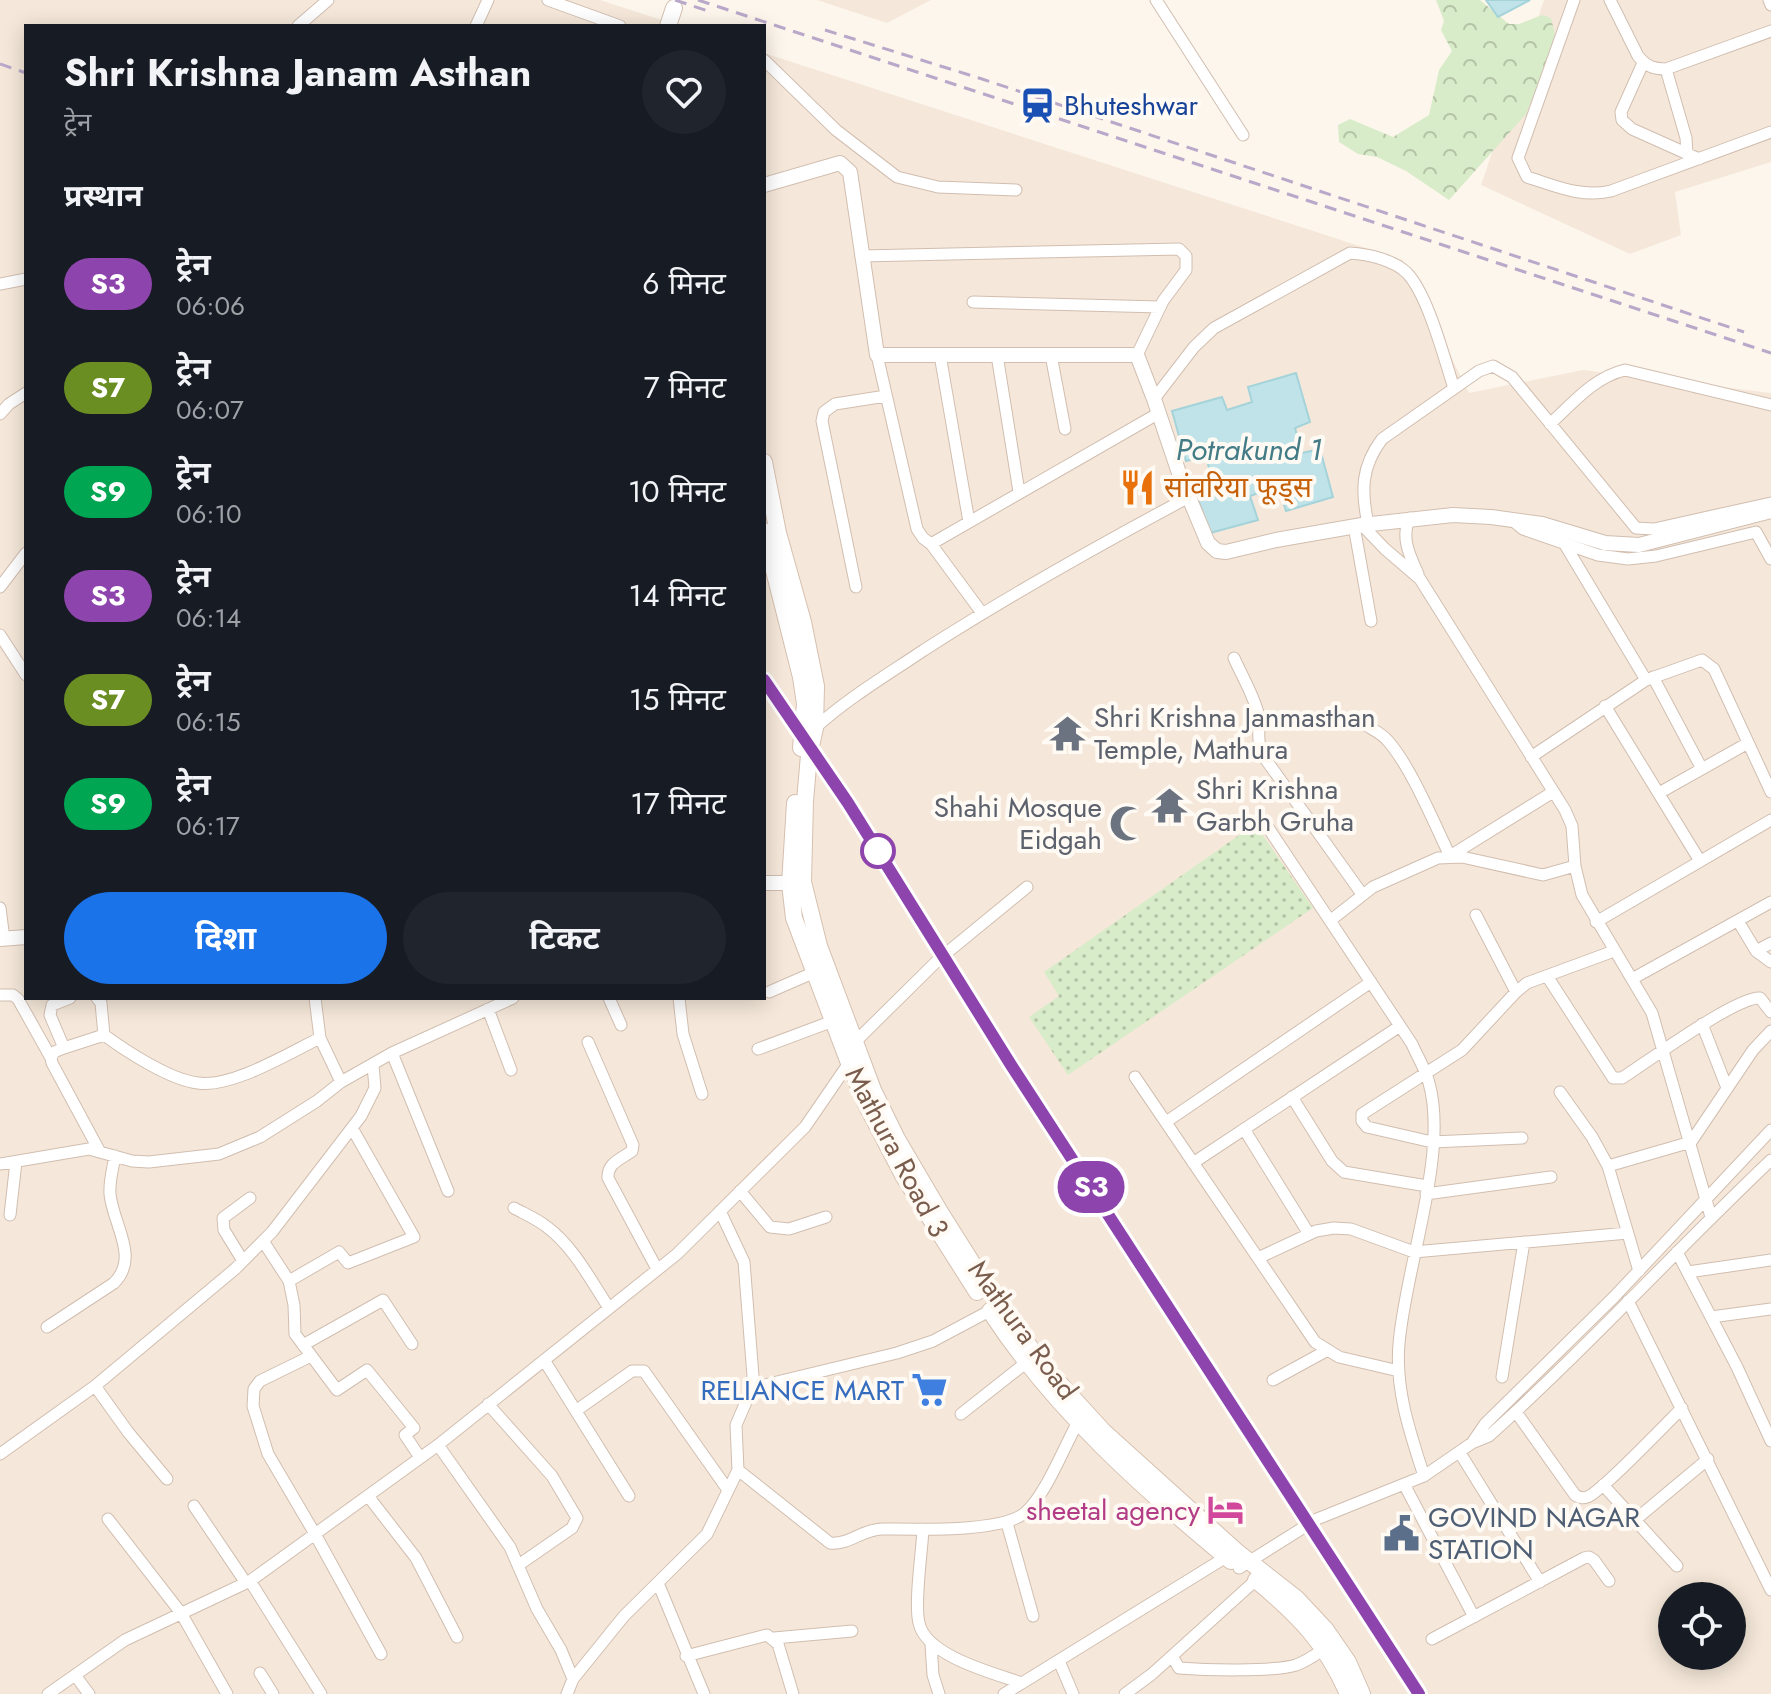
<!DOCTYPE html>
<html lang="hi">
<meta charset="utf-8">
<style>
body{margin:0;font-family:Jost,"Noto Sans Devanagari",sans-serif;background:#20242c;color:#f1f3f6;height:100vh;display:flex;flex-direction:column;font-size:30px;white-space:nowrap}
*{box-sizing:border-box;margin:0}
p{font-size:26px;color:#9ea1a6}
.icon{flex:none;width:44px;height:44px;fill:none;stroke:currentColor;stroke-width:2;stroke-linecap:round;stroke-linejoin:round}
.map{position:relative;flex:1;overflow:hidden}
.details{position:absolute;left:24px;top:24px;width:742px;height:976px;display:flex;flex-direction:column;background:#171b24;border-radius:0px;box-shadow:0 4px 20px #0003}
.details>*{flex:none}
.badge{padding:0 16px;border-radius:26px;font-size:28px;line-height:52px}
.controls{position:absolute;left:1658px;top:1582px;display:grid;gap:16px}
.controls a{display:grid;place-items:center;width:88px;height:88px;border-radius:50%;background:#171b24;box-shadow:0 4px 20px #0003;font-size:40px}
.map>.badge{position:absolute;translate:-50% -50%;box-shadow:0 0 0 4px #fff}
h2{padding:0 40px;font-size:30px;line-height:72px}
.round{display:grid;place-items:center;flex:none;width:84px;height:84px;border-radius:42px;background:#20242c}
.headline{display:flex;align-items:center;justify-content:space-between;height:136px;padding:0 40px}
h1{font-size:38px;font-weight:700;line-height:60px}
.primary-button{display:flex;gap:16px;margin-top:auto;padding:16px 40px}
.primary-button a{flex:1;height:92px;border-radius:48px;background:#1a73e8;color:#fff;font-size:32px;font-weight:700;line-height:92px;text-align:center}
.primary-button a+a{background:#20242c;color:#f1f3f6}
ul{padding:0;list-style:none}
li{display:flex;align-items:center;gap:24px;height:104px;padding:0 40px}
li div{flex:1}
li b{display:block;font-size:30px}
li em{font-style:normal}
li .badge{min-width:88px;font-weight:700;text-align:center}
.map>svg:first-child{display:block}
.residential{fill:#f5e8da;fill-rule:evenodd}
.forest{fill:url(#forest-crowns)}
.park{fill:url(#park-dots)}
.water{fill:#bfe3e8;stroke:#a5d3da;stroke-width:2}
.lines{fill:none;stroke-linecap:round;stroke-linejoin:round}
.minor-casing{stroke:#d1beb0;stroke-width:13}
.tertiary-casing{stroke:#d1beb0;stroke-width:16}
.secondary-casing{stroke:#d6c0b0;stroke-width:18}
.minor{stroke:#fff;stroke-width:11}
.tertiary{stroke:#fff;stroke-width:14}
.secondary{stroke:#fff;stroke-width:16}
.rail{stroke:#b9a8c9;stroke-width:3;stroke-dasharray:12 8;stroke-linecap:butt}
.line-casing{stroke:#fff;stroke-width:18}
.line{stroke:#8e44ad;stroke-width:12}
.stop-dot{fill:#fff;stroke:#8e44ad;stroke-width:4}
.labels{text-anchor:middle;dominant-baseline:central;stroke-width:8;stroke-linejoin:round;paint-order:stroke}
.transit-label{font-size:28px;fill:#164399;stroke:#fffaf3;text-anchor:start}
.food-label{font-size:28px;fill:#c56008;stroke:#fffaf3;text-anchor:start}
.worship-label{font-size:28px;fill:#5b616d;stroke:#fffaf3;text-anchor:start}
.street-label{font-size:28px;fill:#7a5c4d;stroke:#fffaf3}
.shop-label{font-size:28px;fill:#366cbe;stroke:#fffaf3;text-anchor:end}
.hotel-label{font-size:28px;fill:#b23c85;stroke:#fffaf3;text-anchor:end}
.service-label{font-size:28px;fill:#4e5e75;stroke:#fffaf3;text-anchor:start}
.water-label{font-size:30px;font-style:italic;fill:#437c86;stroke:#fffaf3}
</style>
<div class="map">
<svg width="1771" height="1694" viewBox="0 0 1771 1694">
<defs>
<pattern id="forest-crowns" width="20" height="18" patternUnits="userSpaceOnUse" patternTransform="scale(2)"><rect width="20" height="18" fill="#d8ecc9"/><path d="M2 6a3 3 0 1 1 6 0M12 15a3 3 0 1 1 6 0" fill="none" stroke="#b4c2a5"/></pattern>
<pattern id="park-dots" width="8" height="8" patternUnits="userSpaceOnUse" patternTransform="scale(2)"><rect width="8" height="8" fill="#d8ecc9"/><path d="M2 2h.1M6 6h.1" fill="none" stroke="#b4c2a5" stroke-width="1.8" stroke-linecap="round"/></pattern>
</defs>
<rect width="100%" height="100%" fill="#fdf6ec"/>
<path class="residential" d="M 0,0 L 600,0 L 680,26 L 26,26 L 26,998 L 764,998 L 764,53 L 1403,260 L 1469,393 L 1583,370 L 1771,393 L 1771,1694 L 0,1694 ZM 1672,1596 L 1732,1596 L 1732,1656 L 1672,1656 Z
M 817,0 L 931,0 L 887,23 Z
M 1544,0 L 1771,0 L 1771,162 L 1675,192 L 1681,235 L 1630,254 L 1481,185 Z"/>
<path class="forest" d="M 1436,0 L 1480,0 L 1509,24 L 1519,24 L 1542,15 L 1551,18 L 1556,39 L 1526,114 L 1449,200 L 1406,171 L 1377,157 L 1358,154 L 1339,142 L 1338,125 L 1350,119 L 1393,137 L 1429,115 L 1439,70 L 1452,51 L 1441,30 L 1444,21 Z"/>
<path class="park" d="M 1255,824 L 1313,908 L 1068,1075 L 1029,1017 L 1059,996 L 1044,972 Z"/>
<path class="water" d="M 1486,0 L 1530,0 L 1498,17 Z
M 1296,373 L 1310,422 L 1295,428 L 1302,453 L 1320,449 L 1333,497 L 1286,511 L 1278,486 L 1250,496 L 1258,520 L 1210,533 L 1194,488 L 1212,480 L 1206,456 L 1186,461 L 1172,411 L 1222,397 L 1227,410 L 1252,402 L 1248,387 Z"/>
<g class="lines">
<defs>
<path id="minor" d="M 548,0 L 620,26
M 1156,0 L 1243,135
M 1574,0 L 1518,158 L 1527,177 C 1556,186 1581,198 1611,191 L 1771,132
M 1610,0 L 1638,56 C 1646,66 1653,69 1666,69 L 1771,31
M 1769,0 L 1771,5
M 298,26 L 328,0
M 476,26 L 488,0
M 764,60 L 836,130 L 897,177 L 938,187 L 1016,190
M 1643,63 L 1621,112 L 1622,120 L 1632,129 L 1699,159
M 1666,69 L 1686,138 L 1687,153
M 861,256 L 1179,249 L 1186,256 L 1186,270 L 1163,301 L 1137,355
M 0,284 L 26,279
M 973,302 L 1160,307
M 877,355 L 917,529 L 923,538 L 931,544 L 1159,413
M 940,355 L 969,522
M 997,355 L 1019,492
M 1051,355 L 1065,429
M 1154,399 L 1194,347 L 1214,328 L 1350,253 C 1368,254 1394,260 1407,273 C 1428,295 1444,358 1454,388
M 0,414 L 9,404 L 26,393
M 1550,424 C 1572,404 1594,377 1625,370 L 1771,405
M 1410,518 C 1400,537 1410,556 1418,574
M 1512,520 L 1523,529 L 1598,555 L 1628,559 L 1656,556 L 1756,532 L 1771,559
M 1368,524 C 1361,491 1361,467 1382,439 L 1479,371 L 1493,366 L 1512,377 L 1636,528 L 1654,529 L 1771,503
M 1362,525 L 1385,549 L 1420,579 L 1565,810 L 1572,826 L 1575,866 L 1582,895 L 1652,1013 L 1711,1217
M 1354,526 L 1371,621
M 1564,543 L 1646,680
M 931,544 L 982,613
M 0,587 L 26,553
M 856,587 L 822,421 L 824,412 L 835,404 L 886,396
M 0,635 L 26,675
M 1234,658 C 1242,676 1253,694 1258,713 C 1261,731 1255,739 1264,757 L 1362,894
M 1653,677 L 1702,769
M 1605,706 L 1700,861
M 1358,719 C 1367,728 1380,731 1388,741 C 1411,767 1434,823 1450,856 L 1553,792
M 815,728 C 848,698 887,675 924,650 C 1010,595 1099,545 1189,497
M 1531,757 L 1646,680 L 1702,660 L 1714,669 L 1771,792
M 1659,793 L 1748,743
M 1263,820 L 1412,1044 C 1417,1056 1426,1070 1429,1083 C 1449,1154 1405,1268 1399,1344 C 1395,1389 1410,1433 1424,1476
M 0,908 L 4,939
M 1476,915 L 1516,992
M 1331,920 L 1373,887 L 1438,858 L 1462,857 L 1543,875 L 1575,866
M 1738,921 L 1756,951 L 1771,962
M 1596,922 L 1771,820
M 1756,951 L 1771,943
M 1547,976 L 1613,1078 L 1622,1078 C 1647,1062 1737,996 1760,998 L 1771,1012
M 1632,979 L 1771,902
M 769,992 L 815,972
M 0,995 L 13,995 L 18,999 L 51,1058
M 70,998 L 52,1005 L 50,1015 L 64,1048 L 104,1035
M 97,998 L 101,1003 L 104,1035 C 126,1051 170,1080 198,1083 C 232,1088 289,1053 320,1038 L 341,1082
M 315,998 L 320,1038
M 609,998 L 621,1025
M 679,998 L 683,1034 L 702,1094
M 488,1009 L 511,1070
M 1702,1024 L 1727,1088
M 588,1042 L 633,1145 L 632,1151 C 621,1159 607,1163 608,1178 L 657,1269
M 852,1045 L 938,960 L 1027,887
M 64,1048 L 54,1052 L 51,1058 L 52,1063 L 100,1152
M 758,1049 L 833,1021
M 392,1053 L 448,1191
M 1135,1077 L 1315,1342 L 1339,1357 L 1399,1371
M 1560,1092 L 1592,1137 L 1608,1166 L 1639,1271
M 1292,1097 L 1332,1161 L 1344,1172 L 1427,1186
M 1166,1122 L 1371,982
M 1244,1129 L 1309,1234
M 1522,1138 L 1432,1142 L 1367,1127 L 1362,1121 L 1362,1114 L 1462,1050 L 1516,992 L 1527,983 L 1614,951
M 1193,1163 L 1400,1026
M 0,1164 L 89,1149 L 132,1161 L 149,1162 L 219,1154 L 260,1137 L 317,1101 L 341,1082 L 392,1053 L 513,998
M 1608,1166 L 1691,1142 L 1753,1050 L 1771,1031
M 740,1191 L 770,1227 L 789,1229 L 826,1217
M 1426,1194 L 1551,1177
M 514,1208 C 525,1214 537,1219 547,1227 C 574,1247 591,1281 609,1308
M 10,1215 L 16,1162
M 263,1241 L 289,1281 L 294,1305 L 295,1334 L 337,1390 L 367,1370 L 414,1428 L 405,1435 L 417,1453
M 1677,1252 L 1737,1367 L 1771,1441
M 1258,1258 L 1316,1231 L 1334,1228 L 1351,1229 L 1414,1252 L 1628,1233
M 243,1261 L 224,1230 L 223,1218 L 250,1198
M 1688,1272 L 1771,1260
M 289,1281 L 339,1252 L 348,1263 L 414,1237 L 352,1128
M 1628,1301 L 1771,1590
M 1711,1317 L 1771,1309
M 47,1327 L 114,1283 C 140,1257 113,1225 110,1194 C 109,1181 113,1168 115,1156
M 303,1345 L 383,1300 L 412,1344
M 311,1356 L 260,1381 L 254,1389 L 253,1406 L 268,1454 L 315,1534 L 381,1654
M 544,1360 L 629,1496
M 1502,1377 L 1524,1242
M 1273,1380 L 1326,1351
M 95,1386 L 128,1432 L 167,1479
M 752,1388 L 897,1353 L 933,1341 L 995,1308
M 488,1404 L 552,1476 L 577,1518 L 572,1528 L 520,1564
M 577,1410 L 632,1371 L 644,1371 L 728,1490
M 1516,1412 L 1575,1495 C 1579,1497 1582,1499 1587,1497 C 1599,1494 1668,1422 1682,1408
M 961,1414 L 1027,1362
M 1472,1443 L 1485,1424 L 1614,1297 L 1771,1130
M 438,1445 L 510,1547 L 537,1609 L 561,1650 L 573,1679
M 1460,1453 L 1540,1582
M 0,1454 L 95,1386 L 235,1269 L 272,1232 L 361,1116 L 375,1088 L 373,1065
M 738,1470 L 830,1543 C 849,1545 863,1529 882,1529 C 915,1529 1003,1533 1026,1512 C 1045,1496 1065,1445 1078,1422
M 1404,1484 L 1474,1617
M 1603,1485 L 1677,1566
M 368,1496 L 416,1558 L 457,1637
M 194,1506 L 246,1583
M 108,1519 L 181,1613 L 227,1694
M 1635,1520 L 1708,1459
M 1007,1523 L 1033,1616
M 923,1529 C 922,1552 914,1603 919,1623 C 926,1656 993,1673 1022,1683 L 1231,1554
M 1239,1568 L 1317,1519 L 1424,1476 L 1472,1443 L 1489,1436 C 1587,1348 1676,1250 1771,1160
M 250,1581 L 321,1694
M 658,1583 L 704,1694
M 774,1638 L 852,1631
M 1432,1639 L 1584,1558 L 1589,1557 L 1594,1560 L 1609,1581
M 931,1644 L 933,1675 L 939,1694
M 686,1656 L 767,1635 L 778,1644 L 793,1694
M 1172,1656 L 1179,1668 C 1204,1670 1274,1672 1296,1665 C 1307,1661 1315,1655 1324,1649
M 1059,1661 L 1073,1694
M 260,1673 L 273,1694
M 75,1675 L 89,1694
M 48,1694 L 125,1640 L 250,1581 L 438,1445 L 677,1254 L 805,1127 L 849,1063
M 567,1694 L 573,1679 L 624,1616 L 707,1534 L 738,1470 L 736,1425 L 752,1388 L 753,1376 L 744,1262 L 720,1211
M 1004,1694 L 1022,1683
M 1125,1694 L 1152,1674 L 1256,1580"/>
<path id="tertiary" d="M 764,185 L 840,163 L 850,172 L 877,355 L 1137,355 L 1154,399 L 1180,476 L 1208,543 L 1217,551 L 1226,552 L 1276,540 L 1362,525 L 1453,515 L 1491,517 L 1542,524 L 1605,543 L 1639,545 L 1771,511
M 764,883 L 798,883
M 0,939 L 26,937"/>
<path id="secondary" d="M 668,26 L 674,8
M 764,462 L 778,533 L 803,622 L 816,686 L 815,728 L 809,755 L 805,801 L 803,882 L 819,946 L 873,1090 L 897,1139 L 940,1212 L 1003,1312 L 1050,1373 L 1104,1432 L 1236,1551 L 1296,1598 L 1326,1630 L 1348,1662 L 1362,1694
M 764,531 L 801,677 L 805,704 L 801,748
M 795,803 L 790,884 L 794,918 L 849,1063 L 866,1104 L 904,1177 L 977,1292
M 990,1311 C 1053,1408 1142,1488 1231,1561
M 1256,1580 C 1298,1615 1326,1643 1348,1694"/>
</defs>
<use href="#minor" class="minor-casing"/>
<use href="#tertiary" class="tertiary-casing"/>
<use href="#secondary" class="secondary-casing"/>
<use href="#minor" class="minor"/>
<use href="#tertiary" class="tertiary"/>
<use href="#secondary" class="secondary"/>
<path class="rail" d="M 675,0 L 708,11
M 698,0 L 1771,353
M 825,30 L 979,78 L 1744,332
M 0,64 L 26,73
M 764,680 L 848,803 L 996,1040 L 1419,1694"/>
</g>
<g class="lines">
<defs>
<path id="line" d="M 764,680 L 848,803 L 1011,1065 L 1419,1694"/>
</defs>
<use href="#line" class="line-casing"/>
<use href="#line" class="line"/>
</g>
<defs>
<symbol id="station-bare" viewBox="-9 -9 18 18"><path d="M-3-6H3Q5-6 5-4V2Q5 4 3 4L4.5 6H3L1.5 4h-3L-3 6H-4.5L-3 4Q-5 4-5 2V-4Q-5-6-3-6ZM-3.5-4v3h7v-3ZM-3.5 1v1.5H-2V1ZM2 1v1.5H3.5V1Z" fill="#1a4fb4" stroke="#fffaf3" stroke-width="2.5" paint-order="stroke"/></symbol>
<symbol id="restaurant-bare" viewBox="-9 -9 18 18"><path d="M-5-6h1v4h1v-4h1v4h1v-4h1v5L-1.5 .5V6h-2V.5L-5-1ZM5-6V6H3V1.5H1.5Q1.5-4 5-6Z" fill="#e8710a" stroke="#fffaf3" stroke-width="2.5" paint-order="stroke"/></symbol>
<symbol id="temple-bare" viewBox="-9 -9 18 18"><path d="M0-6L5-2H3V0L6.5 2.5H4V6H1.5V3h-3V6H-4V2.5H-6.5L-3 0V-2H-5Z" fill="#6b7280" stroke="#fffaf3" stroke-width="2.5" paint-order="stroke"/></symbol>
<symbol id="mosque-bare" viewBox="-9 -9 18 18"><path d="M3.5-4.9A6 6 0 1 0 3.5 4.9A5 5 0 1 1 3.5-4.9Z" fill="#6b7280" stroke="#fffaf3" stroke-width="2.5" paint-order="stroke"/></symbol>
<symbol id="supermarket-bare" viewBox="-9 -9 18 18"><path d="M-6-5.5h2.5l.6 2H6L4.5 2H-2.5L-4.4-4H-6ZM-1.5 3.2a1.3 1.3 0 1 0 .1 0ZM3 3.2a1.3 1.3 0 1 0 .1 0Z" fill="#3f7fe0" stroke="#fffaf3" stroke-width="2.5" paint-order="stroke"/></symbol>
<symbol id="hotel-bare" viewBox="-9 -9 18 18"><path d="M-6-4.5h1.5V1H6V5H4.5V3h-9V5H-6ZM-4 0a1.8 1.8 0 1 1 3.6 0ZM.5 0V-2.5h3Q6-2.5 6 0Z" fill="#d1479c" stroke="#fffaf3" stroke-width="2.5" paint-order="stroke"/></symbol>
<symbol id="civic-bare" viewBox="-9 -9 18 18"><path d="M-.6-6.5H3V-4.5H.6V-3L4-1V1h2V6H-6V1h2V-1L-.6-3ZM-1.2 2.5V6h2.4V2.5Z" fill="#5c6f8a" stroke="#fffaf3" stroke-width="2.5" paint-order="stroke"/></symbol>
</defs>
<g fill-rule="evenodd">
<use href="#station-bare" x="1012" y="80" width="51" height="51"/>
<use href="#restaurant-bare" x="1112" y="462" width="51" height="51"/>
<use href="#temple-bare" x="1042" y="708" width="51" height="51"/>
<use href="#temple-bare" x="1144" y="780" width="51" height="51"/>
<use href="#mosque-bare" x="1102" y="798" width="51" height="51"/>
<use href="#supermarket-bare" x="904" y="1364" width="51" height="51"/>
<use href="#hotel-bare" x="1200" y="1484" width="51" height="51"/>
<use href="#civic-bare" x="1376" y="1508" width="51" height="51"/>
</g>
<circle class="stop-dot" cx="878" cy="851" r="16"/>
<g class="labels">
<g class="transit-label">
<text x="1064" y="105">Bhuteshwar</text>
</g>
<g class="food-label">
<text x="1164" y="487">सांवरिया फूड्स</text>
</g>
<g class="worship-label">
<text x="1094" y="717">Shri Krishna Janmasthan<tspan x="1094" dy="32">Temple, Mathura</tspan></text>
<text x="1196" y="789">Shri Krishna<tspan x="1196" dy="32">Garbh Gruha</tspan></text>
<text x="1102" y="807" text-anchor="end">Shahi Mosque<tspan x="1102" dy="32">Eidgah</tspan></text>
</g>
<g class="street-label">
<text transform="translate(897 1152) rotate(62)">Mathura Road 3</text>
<text transform="translate(1023 1330) rotate(54)">Mathura Road</text>
</g>
<g class="shop-label">
<text x="904" y="1390">RELIANCE MART</text>
</g>
<g class="hotel-label">
<text x="1200" y="1510">sheetal agency</text>
</g>
<g class="service-label">
<text x="1428" y="1517">GOVIND NAGAR<tspan x="1428" dy="32">STATION</tspan></text>
</g>
<g class="water-label">
<text x="1249" y="449">Potrakund 1</text>
</g>
</g>
</svg>
<div class="controls">
<a><svg class="icon" aria-label="locate" viewBox="0 0 24 24"><circle cx="12" cy="12" r="6"/><path d="M12 2v4M12 18v4M2 12h4M18 12h4"/></svg></a>
</div>
<b class="badge" style="left:1091px;top:1187px;background:#8e44ad;color:#fff">S3</b>
<section class="details">
<div class="headline"><div><h1>Shri Krishna Janam Asthan</h1><p>ट्रेन</p></div><a class="round"><svg class="icon" aria-label="heart" viewBox="0 0 24 24"><path d="M12 20l-8-8c-3-5 5-10 8-4 3-6 11-1 8 4z"/></svg></a></div>
<h2>प्रस्थान</h2>
<ul>
<li><span class="badge" style="background:#8e44ad;color:#fff">S3</span><div><b>ट्रेन</b><p>06:06</p></div><em>6 मिनट</em></li>
<li><span class="badge" style="background:#6b8e23;color:#fff">S7</span><div><b>ट्रेन</b><p>06:07</p></div><em>7 मिनट</em></li>
<li><span class="badge" style="background:#00a651;color:#fff">S9</span><div><b>ट्रेन</b><p>06:10</p></div><em>10 मिनट</em></li>
<li><span class="badge" style="background:#8e44ad;color:#fff">S3</span><div><b>ट्रेन</b><p>06:14</p></div><em>14 मिनट</em></li>
<li><span class="badge" style="background:#6b8e23;color:#fff">S7</span><div><b>ट्रेन</b><p>06:15</p></div><em>15 मिनट</em></li>
<li><span class="badge" style="background:#00a651;color:#fff">S9</span><div><b>ट्रेन</b><p>06:17</p></div><em>17 मिनट</em></li>
</ul>
<div class="primary-button"><a>दिशा</a><a>टिकट</a></div>
</section>
</div>
